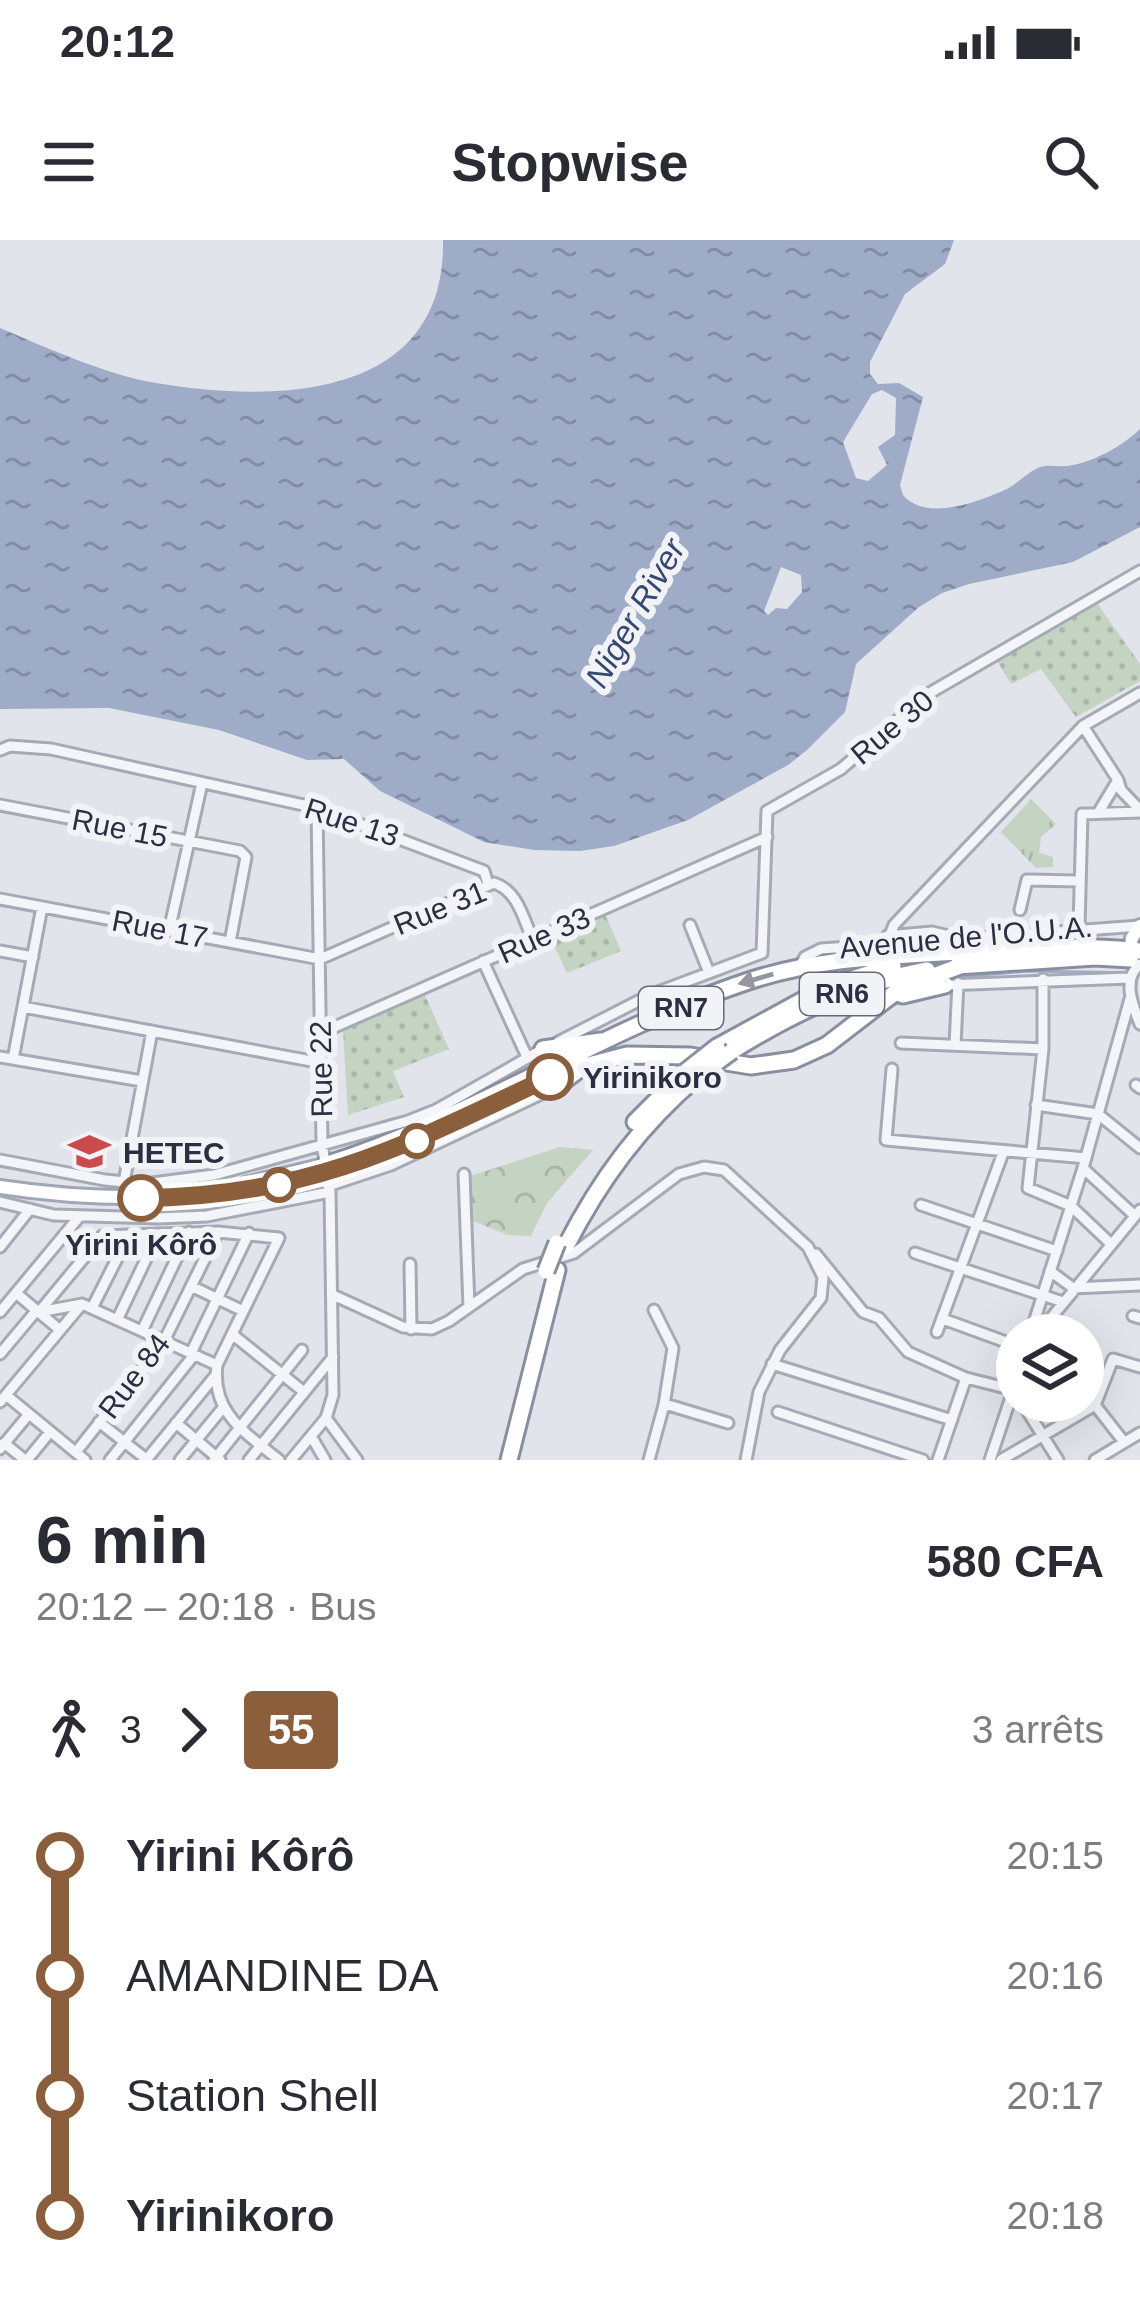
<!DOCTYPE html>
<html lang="fr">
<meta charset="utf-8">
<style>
body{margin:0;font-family:Arial,sans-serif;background:#f2f2f3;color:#2b2b33;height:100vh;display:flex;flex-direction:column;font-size:45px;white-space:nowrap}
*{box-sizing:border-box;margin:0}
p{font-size:39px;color:#7c7c81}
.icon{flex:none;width:66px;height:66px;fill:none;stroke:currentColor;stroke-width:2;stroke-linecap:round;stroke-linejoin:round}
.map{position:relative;height:1220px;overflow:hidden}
.panel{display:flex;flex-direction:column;background:#fff;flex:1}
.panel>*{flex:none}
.badge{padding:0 24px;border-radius:9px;font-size:42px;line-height:78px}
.controls{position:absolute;left:996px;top:1074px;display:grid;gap:24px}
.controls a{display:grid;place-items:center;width:108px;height:108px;border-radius:50%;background:#fff;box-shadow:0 12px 48px #0002;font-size:60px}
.map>.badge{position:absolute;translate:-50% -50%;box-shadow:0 0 0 6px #fff}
.legs{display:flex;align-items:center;gap:18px;height:132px;padding:0 36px;font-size:39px}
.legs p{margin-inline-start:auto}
.overview{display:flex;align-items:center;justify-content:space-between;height:204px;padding:0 36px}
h1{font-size:66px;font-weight:700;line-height:90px}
ul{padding:0 36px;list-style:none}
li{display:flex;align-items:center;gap:42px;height:120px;font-size:45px}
li i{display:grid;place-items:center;width:18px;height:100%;margin:0 15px;background:currentColor}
li i::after{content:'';width:30px;height:30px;margin:-15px;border:9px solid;border-radius:50%;background:#fff}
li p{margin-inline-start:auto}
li:first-child i{background:linear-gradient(#0000 50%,currentColor 0)}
li:last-child i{background:linear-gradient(currentColor 50%,#0000 0)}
.status{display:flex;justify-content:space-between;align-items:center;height:84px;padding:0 60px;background:#fff;direction:ltr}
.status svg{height:33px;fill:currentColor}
header{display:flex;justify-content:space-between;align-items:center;height:156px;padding:0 36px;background:#fff;font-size:54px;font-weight:700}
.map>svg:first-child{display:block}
.grass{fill:url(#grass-tufts)}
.forest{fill:url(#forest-crowns)}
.park{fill:url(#park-dots)}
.water{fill:url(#water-ripples);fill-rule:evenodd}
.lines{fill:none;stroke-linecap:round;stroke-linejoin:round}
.stream{stroke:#9eacc8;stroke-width:3}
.minor-casing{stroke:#a6aab4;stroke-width:15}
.major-casing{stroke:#a1a6b5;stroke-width:18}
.highway-casing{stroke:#898fa0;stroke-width:21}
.minor{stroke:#f4f5f8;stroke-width:9}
.major{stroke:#fff;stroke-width:12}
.highway{stroke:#fff;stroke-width:15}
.highway-bridge-casing{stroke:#898fa0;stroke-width:21;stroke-linecap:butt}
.highway-bridge{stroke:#fff;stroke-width:15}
.oneway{fill:#9497a0}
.line-1-casing{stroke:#fff;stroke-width:27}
.line-1{stroke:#8b5e3c;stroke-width:18}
.stop-1-dot{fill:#fff;stroke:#8b5e3c;stroke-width:6}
.labels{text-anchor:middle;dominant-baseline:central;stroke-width:12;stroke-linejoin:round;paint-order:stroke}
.shield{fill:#f1f3f7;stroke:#666a78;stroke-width:3}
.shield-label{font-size:27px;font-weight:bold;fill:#2a2f41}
.street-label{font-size:30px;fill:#2a2f41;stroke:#f1f3f7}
.stop-label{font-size:30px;font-weight:bold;fill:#2a2f41;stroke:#f1f3f7;text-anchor:start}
.poi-label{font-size:30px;font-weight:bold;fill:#2a2f41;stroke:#f1f3f7;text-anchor:start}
.water-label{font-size:33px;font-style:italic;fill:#354874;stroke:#f1f3f7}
</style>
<div class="status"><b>20:12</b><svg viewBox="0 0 49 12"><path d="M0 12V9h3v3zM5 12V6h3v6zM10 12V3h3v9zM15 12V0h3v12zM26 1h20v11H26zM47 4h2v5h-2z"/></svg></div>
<header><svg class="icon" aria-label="menu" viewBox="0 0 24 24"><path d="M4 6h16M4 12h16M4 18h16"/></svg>Stopwise<svg class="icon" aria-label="search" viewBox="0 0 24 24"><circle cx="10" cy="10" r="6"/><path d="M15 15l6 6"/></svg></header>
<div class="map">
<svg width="1140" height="1220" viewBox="0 0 1140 1220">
<defs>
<pattern id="grass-tufts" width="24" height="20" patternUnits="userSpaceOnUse" patternTransform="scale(3)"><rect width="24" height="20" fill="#c5d3c3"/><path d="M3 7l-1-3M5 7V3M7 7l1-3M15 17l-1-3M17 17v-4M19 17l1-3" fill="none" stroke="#a9b5a9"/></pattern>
<pattern id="forest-crowns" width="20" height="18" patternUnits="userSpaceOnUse" patternTransform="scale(3)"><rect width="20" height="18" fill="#c5d3c3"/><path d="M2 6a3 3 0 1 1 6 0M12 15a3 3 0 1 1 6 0" fill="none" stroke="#a9b5a9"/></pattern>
<pattern id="park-dots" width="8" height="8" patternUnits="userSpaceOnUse" patternTransform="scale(3)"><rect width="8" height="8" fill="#c5d3c3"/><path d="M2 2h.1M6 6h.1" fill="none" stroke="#a9b5a9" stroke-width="1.8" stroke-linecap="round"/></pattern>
<pattern id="water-ripples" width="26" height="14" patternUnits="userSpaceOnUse" patternTransform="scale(3)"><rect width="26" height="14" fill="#9eacc8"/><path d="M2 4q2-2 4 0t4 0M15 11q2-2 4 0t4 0" fill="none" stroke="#818ca4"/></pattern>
</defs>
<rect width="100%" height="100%" fill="#e1e4ea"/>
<path class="grass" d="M 1031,559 L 1056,584 L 1041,597 L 1039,613 L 1053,617 L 1053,627 L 1036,628 L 1001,592 Z"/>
<path class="forest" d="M 560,907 L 593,910 L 547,963 L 531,996 L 507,995 L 471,980 L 467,937 Z"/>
<path class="park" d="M 1092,356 L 1140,424 L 1140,441 L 1076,477 L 1041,429 L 1011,444 L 993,414 Z
M 605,674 L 621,711 L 567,733 L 551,699 Z
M 424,753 L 449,809 L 393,831 L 404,857 L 348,875 L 343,790 Z"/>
<path class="water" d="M 443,0 L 954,0 L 945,24 L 905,54 L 870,122 L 870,134 L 878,144 L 899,143 L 923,157 L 900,245 L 903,255 C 926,282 978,262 1007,249 C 1018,243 1027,233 1038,228 C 1047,224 1056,227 1066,226 C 1090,224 1123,206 1140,189 L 1140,287 L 1073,322 L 969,344 L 942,353 L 919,367 L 856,424 L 845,472 L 807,510 L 788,525 L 688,580 L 614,606 L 580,611 L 534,610 L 484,602 L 380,551 L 344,519 L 307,520 L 219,490 L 109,468 L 0,469 L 0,88 C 47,108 107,135 156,143 C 274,163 446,161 443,0 ZM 882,150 L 896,158 L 895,195 L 878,207 L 887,225 L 868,241 L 856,238 L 843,202 L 872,154 ZM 781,327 L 801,335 L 802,352 L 787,369 L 776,368 L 768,375 L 764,371 Z"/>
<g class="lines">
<path class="stream" d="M 950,738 L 1026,731 L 1140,733
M 827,814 L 892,765 L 906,761"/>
<defs>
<path id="minor" d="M 1083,486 L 1118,540 L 1098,573
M 0,510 L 10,506 L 51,509 L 317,568 L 484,631 L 488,644
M 1118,540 L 1121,550 L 1140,570
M 0,565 L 240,611 L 246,617 L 230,702
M 0,659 L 320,719 L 494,643 C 518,651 523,678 533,700
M 1020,670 L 1027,640 L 1080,641
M 690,685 L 708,730
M 1079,688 L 1082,574 L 1140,572
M 169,691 L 202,543
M 887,696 L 932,692 L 953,697
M 887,703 L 894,685 L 1083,486 L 1140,453
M 0,711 L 33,717
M 483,721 L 527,817
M 1140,724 C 1122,739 1132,764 1140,784
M 800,726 L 805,717 L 821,709 L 1140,686
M 1043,739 L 1043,809 L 1028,948 L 1071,966 L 1111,1004
M 945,745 L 1130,738
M 23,767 L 322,823
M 321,793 L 767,597
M 558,802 L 650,755 L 762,713 L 767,571 L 841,529 L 928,454 L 1140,331
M 901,803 L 1043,809
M 955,805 L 958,743
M 0,817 L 142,841
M 13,819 L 42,667
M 892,829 L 886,900 L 1086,918
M 1136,845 L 1140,848
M 1036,865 L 1098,874 L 1140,908
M 0,920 L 105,940 L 145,944 L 214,935 L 408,881 L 436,870 L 543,809
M 1083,928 L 1135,976
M 464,934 L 469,1067
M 124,942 L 152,791
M 328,946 L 391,925 L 556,847
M 0,962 L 54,975 L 158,978 L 207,976 L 330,952
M 921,965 L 1057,1011
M 0,1007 L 30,969
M 915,1013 L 1063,1062
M 816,1014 L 863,1072 L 879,1078 L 908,1112 L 966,1138 L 1014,1150 L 1017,1154
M 410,1024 L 411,1089
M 1050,1031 L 1073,1048 L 1140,1045
M 191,1046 L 243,1071
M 16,1053 L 60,1090
M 333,1055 L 403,1087 L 432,1089 L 449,1081 L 523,1029 L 574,1013 L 679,934 L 704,927 L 724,930 L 808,1007 L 823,1037 L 821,1058 L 780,1110 L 759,1152 L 746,1220
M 92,1068 L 129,995
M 0,1072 L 79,977
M 39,1072 L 102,996 L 218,992 L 279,998 L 217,1125 C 211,1173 246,1193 279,1220
M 39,1072 L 82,1064 L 217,1125
M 1133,1076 L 1140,1078
M 943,1079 L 1017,1106
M 117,1080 L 158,994
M 142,1091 L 189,992
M 937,1092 L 1003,913
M 232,1094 L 304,1152
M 1030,1095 L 1083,928 L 1130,759
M 1037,1095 L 1140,970
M 191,1113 L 249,993
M 0,1114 L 37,1070
M 772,1124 L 952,1180
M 6,1155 L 85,1220
M 1021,1161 L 1058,1220
M 0,1162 L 82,1064
M 665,1164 L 728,1183
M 1095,1165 L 1124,1202
M 778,1172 L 923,1220
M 326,1178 L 357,1220
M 99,1182 L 146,1219
M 176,1183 L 220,1220
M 311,1196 L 325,1220
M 4,1203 L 25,1220
M 0,1209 L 29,1174
M 76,1212 L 164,1101 L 218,992
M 27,1220 L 50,1192
M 110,1220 L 194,1115
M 146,1220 L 215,1136
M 180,1220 L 222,1169
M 214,1220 L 302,1110
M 249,1220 L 333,1117
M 291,1220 L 326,1178 L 333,1155 L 330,952 L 322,904 L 317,568
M 649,1220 L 664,1165 L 673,1108 L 654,1070
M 938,1220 L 966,1138
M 990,1220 L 1017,1139
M 1001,1220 L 1095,1165 L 1113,1119 L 1140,1127
M 1095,1220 L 1140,1193"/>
<path id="major" d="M 1129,719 L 1132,698 L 1140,686
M 245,944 L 325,925
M 0,947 C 112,964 217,960 327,934"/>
<path id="highway" d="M 957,726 L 1095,717 L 1130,719
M 903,755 L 945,745
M 717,807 L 827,747 L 893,726
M 543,809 L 601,801
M 732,811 C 793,773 856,743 927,730
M 570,830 L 627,815 L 690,816 L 751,826 L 794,820 L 827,805 L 901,748 L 963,725
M 556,847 L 582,827
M 635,882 L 684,833
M 325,925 C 468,880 593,795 734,746 C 807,719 881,716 958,712 C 1020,708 1078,704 1140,711
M 566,1006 C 600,940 640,885 698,836
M 509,1220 L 557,1030"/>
</defs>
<use href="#minor" class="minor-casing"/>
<use href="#major" class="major-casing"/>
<use href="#highway" class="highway-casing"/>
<use href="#minor" class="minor"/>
<use href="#major" class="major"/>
<use href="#highway" class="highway"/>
<defs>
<path id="highway-bridge" d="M 684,833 L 717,807
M 698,836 L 732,811
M 546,1031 L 557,1003"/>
</defs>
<use href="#highway-bridge" class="highway-bridge-casing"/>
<use href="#highway-bridge" class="highway-bridge"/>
</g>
<defs><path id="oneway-solid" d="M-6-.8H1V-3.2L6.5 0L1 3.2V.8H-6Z" transform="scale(3)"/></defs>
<use class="oneway" href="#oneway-solid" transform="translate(756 739) rotate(164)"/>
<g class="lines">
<defs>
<path id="line-1" d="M 141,958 C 307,957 405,906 550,837"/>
</defs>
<use href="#line-1" class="line-1-casing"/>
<use href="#line-1" class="line-1"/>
</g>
<defs>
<symbol id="university-bare" viewBox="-9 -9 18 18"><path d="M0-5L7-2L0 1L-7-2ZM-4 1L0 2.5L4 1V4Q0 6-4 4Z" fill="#ca4b4c" stroke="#f1f3f7" stroke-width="2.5" paint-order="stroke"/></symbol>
</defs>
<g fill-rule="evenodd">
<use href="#university-bare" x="60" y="882" width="59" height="59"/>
</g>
<g class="stop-1-dot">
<circle cx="550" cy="837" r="21"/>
<circle cx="417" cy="901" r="15"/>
<circle cx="279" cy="945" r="15"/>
<circle cx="141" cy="958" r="21"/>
</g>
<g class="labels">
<g class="shield">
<rect x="800" y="733" width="84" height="42" rx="9"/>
<rect x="639" y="747" width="84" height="42" rx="9"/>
</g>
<g class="shield-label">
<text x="842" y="754">RN6</text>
<text x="681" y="768">RN7</text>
</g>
<g class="street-label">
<text transform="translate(892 487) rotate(-40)">Rue 30</text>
<text transform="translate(352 582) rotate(18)">Rue 13</text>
<text transform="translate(120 588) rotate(11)">Rue 15</text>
<text transform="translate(440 668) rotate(-22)">Rue 31</text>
<text transform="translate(160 689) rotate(11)">Rue 17</text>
<text transform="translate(544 695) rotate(-24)">Rue 33</text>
<text transform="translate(966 697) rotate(-5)">Avenue de l'O.U.A.</text>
<text transform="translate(321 829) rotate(-91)">Rue 22</text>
<text transform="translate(134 1136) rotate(-53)">Rue 84</text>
</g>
<g class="stop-label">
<text x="583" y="837">Yirinikoro</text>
<text x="141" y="1004" text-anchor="middle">Yirini Kôrô</text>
</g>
<g class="poi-label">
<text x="123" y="912">HETEC</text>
</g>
<g class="water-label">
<text transform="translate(635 373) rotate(-60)">Niger River</text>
</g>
</g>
</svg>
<div class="controls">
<a><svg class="icon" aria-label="layers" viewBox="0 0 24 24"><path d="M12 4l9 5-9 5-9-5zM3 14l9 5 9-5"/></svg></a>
</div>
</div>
<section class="panel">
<div class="overview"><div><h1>6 min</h1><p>20:12 – 20:18 · Bus</p></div><b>580 CFA</b></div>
<div class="legs"><svg class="icon" aria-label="walk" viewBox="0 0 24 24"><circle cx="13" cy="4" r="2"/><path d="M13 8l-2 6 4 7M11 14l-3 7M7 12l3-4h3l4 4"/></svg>3<svg class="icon" aria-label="forward" viewBox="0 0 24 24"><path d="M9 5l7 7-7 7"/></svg><b class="badge" style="background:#8b5e3c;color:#fff">55</b><p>3 arrêts</p></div>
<ul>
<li><i style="color:#8b5e3c"></i><b>Yirini Kôrô</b><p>20:15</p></li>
<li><i style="color:#8b5e3c"></i><span>AMANDINE DA</span><p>20:16</p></li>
<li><i style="color:#8b5e3c"></i><span>Station Shell</span><p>20:17</p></li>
<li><i style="color:#8b5e3c"></i><b>Yirinikoro</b><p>20:18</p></li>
</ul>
</section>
